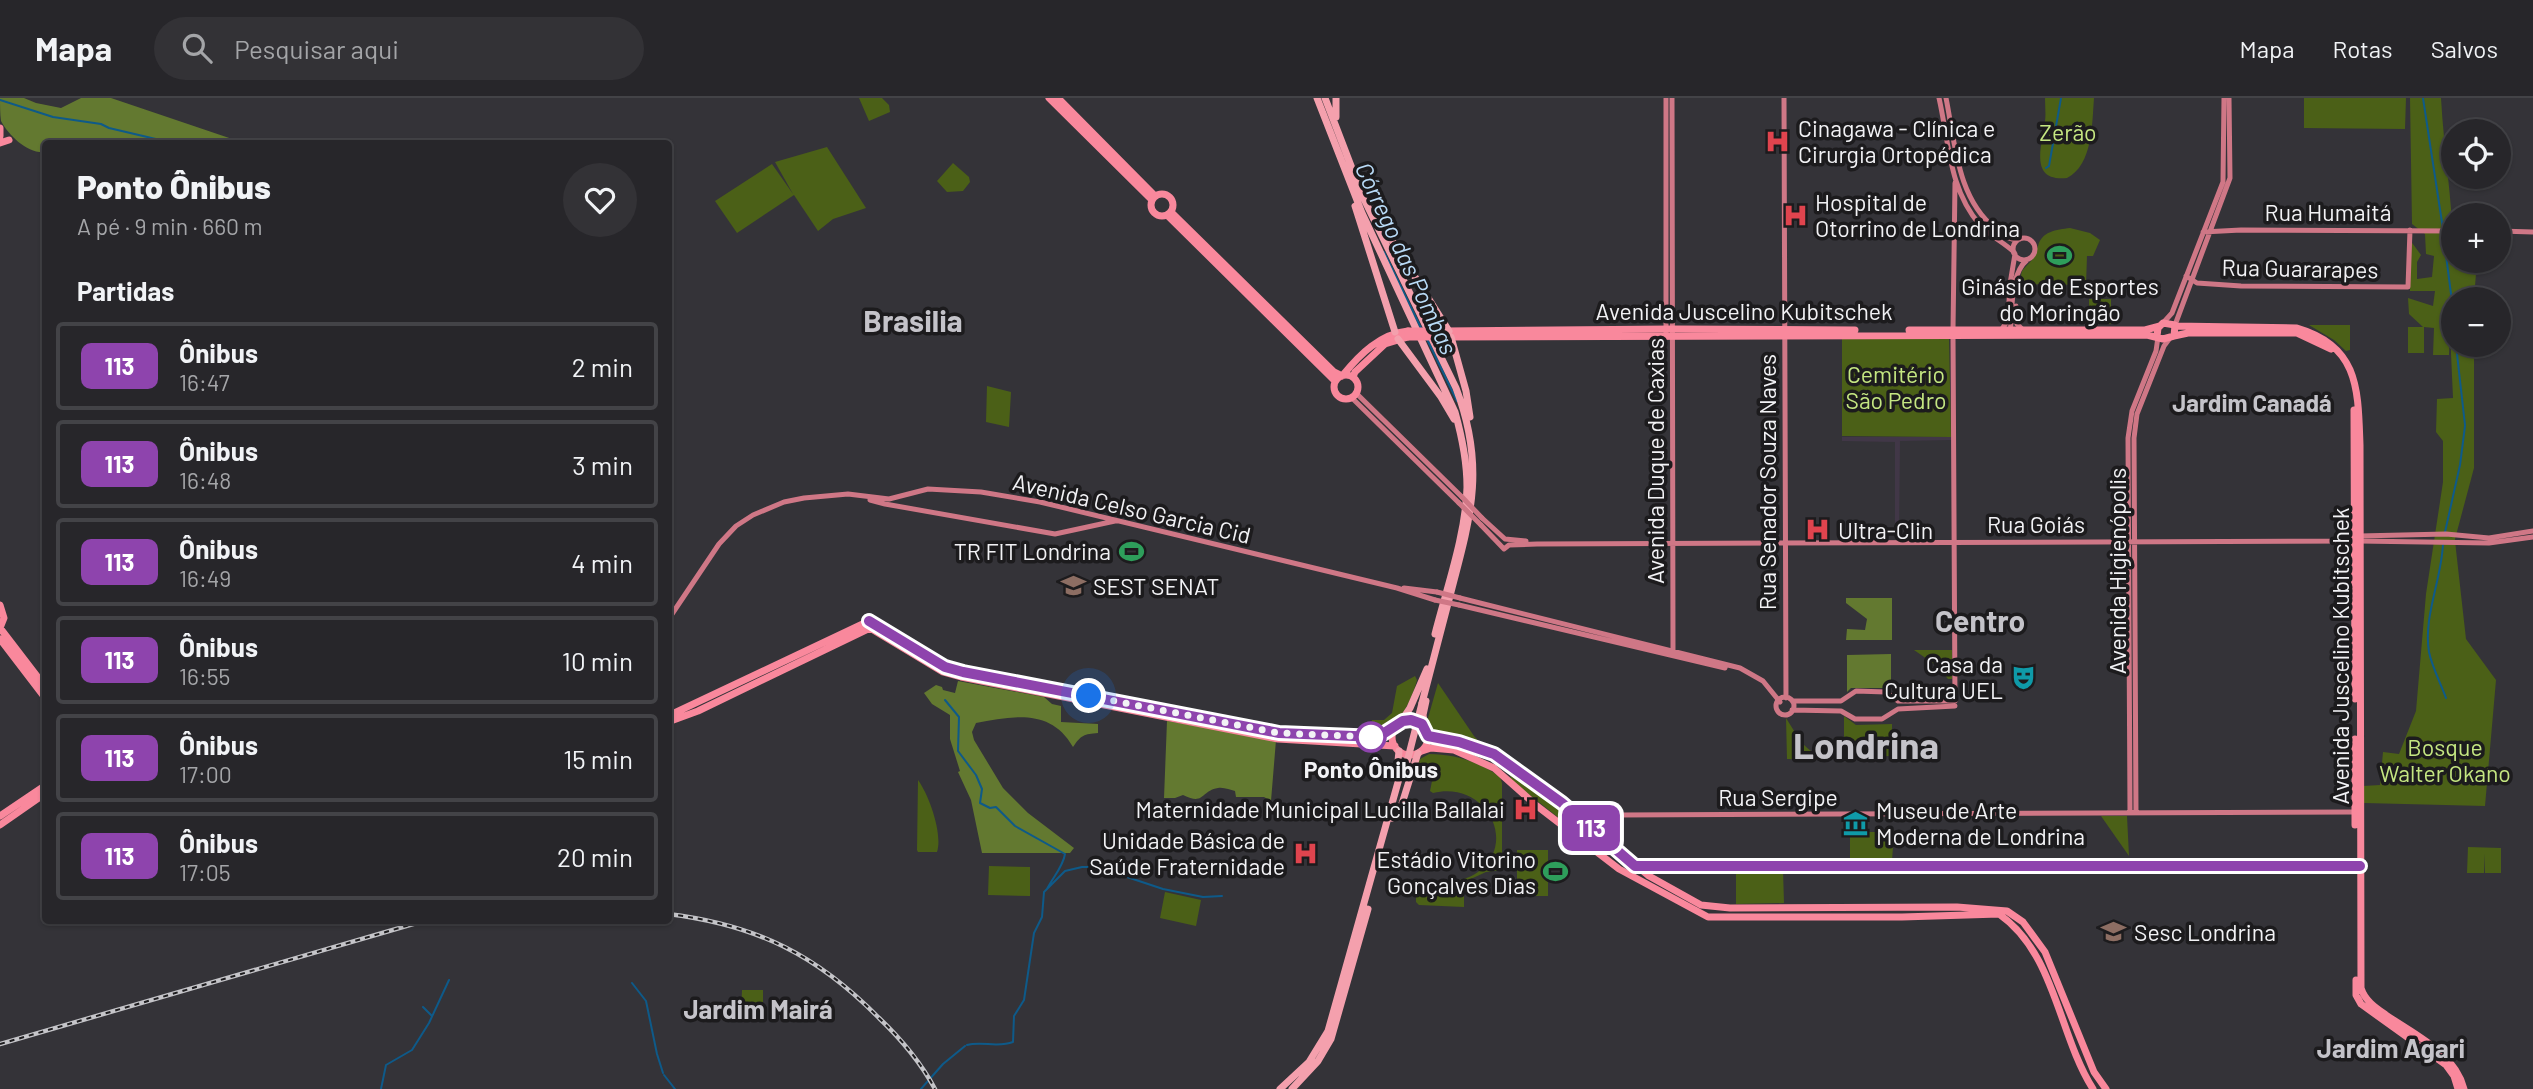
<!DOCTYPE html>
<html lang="pt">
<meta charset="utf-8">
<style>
body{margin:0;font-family:Barlow,sans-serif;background:#333236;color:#f1f3f6;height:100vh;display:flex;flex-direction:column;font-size:26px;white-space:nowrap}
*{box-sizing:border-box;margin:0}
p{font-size:23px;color:#a4a5a8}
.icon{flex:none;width:38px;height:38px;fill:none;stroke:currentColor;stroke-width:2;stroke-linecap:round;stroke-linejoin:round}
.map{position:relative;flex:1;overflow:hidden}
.drawer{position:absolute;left:42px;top:42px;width:630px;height:784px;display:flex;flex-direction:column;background:#27262a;border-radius:7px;box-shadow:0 2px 5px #0004,0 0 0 2px #434347}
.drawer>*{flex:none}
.badge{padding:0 14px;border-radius:10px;font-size:24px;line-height:46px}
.fabs{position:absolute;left:2441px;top:21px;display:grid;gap:14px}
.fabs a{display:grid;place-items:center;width:70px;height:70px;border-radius:50%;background:#27262a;box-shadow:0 2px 5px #0004,0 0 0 2px #434347;font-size:35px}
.you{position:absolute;width:35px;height:35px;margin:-18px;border:5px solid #fff;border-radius:50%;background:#1a73e8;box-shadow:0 0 0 10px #1a73e833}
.map>.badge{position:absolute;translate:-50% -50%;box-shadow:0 0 0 4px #fff}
h2{padding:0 35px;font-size:26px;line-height:63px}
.round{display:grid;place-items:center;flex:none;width:74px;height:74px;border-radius:37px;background:#333236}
.overview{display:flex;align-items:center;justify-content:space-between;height:119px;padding:0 35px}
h1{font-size:33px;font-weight:800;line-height:52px}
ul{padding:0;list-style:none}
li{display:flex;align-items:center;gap:21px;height:88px;margin:0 14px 10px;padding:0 21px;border:4px solid #434347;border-radius:7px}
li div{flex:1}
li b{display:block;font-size:26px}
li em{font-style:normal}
li .badge{min-width:77px;font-weight:700;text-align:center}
header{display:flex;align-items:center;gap:42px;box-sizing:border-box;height:98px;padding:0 35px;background:#27262a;border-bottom:2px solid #434347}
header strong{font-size:33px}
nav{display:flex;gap:38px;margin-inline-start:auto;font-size:24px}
.search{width:490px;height:63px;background:#333236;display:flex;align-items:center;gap:18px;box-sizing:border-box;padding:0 24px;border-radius:38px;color:#a4a5a8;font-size:26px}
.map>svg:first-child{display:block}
.commercial{fill:#413747}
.green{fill:#4b6017}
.forest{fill:#637930}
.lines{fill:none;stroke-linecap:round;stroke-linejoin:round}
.stream{stroke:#0e5a89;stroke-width:2}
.secondary{stroke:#cf7786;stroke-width:5}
.primary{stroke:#f9889c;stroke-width:7}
.trunk{stroke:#f4a0ad;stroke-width:7}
.rail-casing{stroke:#c4c4c8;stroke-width:4.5}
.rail{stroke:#1c1b1d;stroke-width:2;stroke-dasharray:5;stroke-linecap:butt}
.secondary-bridge{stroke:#cf7786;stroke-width:5}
.primary-bridge{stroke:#f9889c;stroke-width:7}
.trunk-bridge{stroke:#f4a0ad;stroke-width:7}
.line-casing{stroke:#fff;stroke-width:16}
.line{stroke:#8e44ad;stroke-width:10}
.walk{stroke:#f2f2f5;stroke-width:7;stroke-dasharray:0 12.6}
.stop-dot{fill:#fff;stroke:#8e44ad;stroke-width:3.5}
.labels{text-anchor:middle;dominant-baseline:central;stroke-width:7;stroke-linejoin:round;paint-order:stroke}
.poi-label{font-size:23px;fill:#f2f2f5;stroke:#1c1b1d;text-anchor:start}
.park-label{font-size:23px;fill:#c5e782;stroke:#1c1b1d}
.street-label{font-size:23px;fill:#f2f2f5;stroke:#1c1b1d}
.stop-label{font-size:23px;font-weight:bold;fill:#f2f2f5;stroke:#1c1b1d}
.water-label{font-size:24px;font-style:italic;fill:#b9dbf7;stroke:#1c1b1d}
.neighbourhood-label{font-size:24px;font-weight:bold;fill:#c4c3c9;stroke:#1c1b1d}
.quarter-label{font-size:26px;font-weight:bold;fill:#c4c3c9;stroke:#1c1b1d}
.district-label{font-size:30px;font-weight:bold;fill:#c4c3c9;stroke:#1c1b1d}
.town-label{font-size:37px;font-weight:bold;fill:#c4c3c9;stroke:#1c1b1d}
</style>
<header>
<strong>Mapa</strong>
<div class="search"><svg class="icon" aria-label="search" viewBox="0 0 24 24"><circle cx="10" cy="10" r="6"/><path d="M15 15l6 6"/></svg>Pesquisar aqui</div>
<nav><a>Mapa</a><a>Rotas</a><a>Salvos</a></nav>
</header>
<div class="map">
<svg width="2533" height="991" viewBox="0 0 2533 991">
<rect width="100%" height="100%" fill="#343338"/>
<path class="commercial" d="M 1842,339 L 1951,339 L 1951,342 L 1900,343 L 1899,440 L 1895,440 L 1895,344 L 1842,343 Z"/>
<path class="green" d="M 859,0 L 882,0 L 889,7 L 890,14 L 869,23 Z
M 2045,0 L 2094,0 C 2092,25 2093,67 2067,80 C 2027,84 2043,45 2045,23 C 2046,16 2045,8 2045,0 Z
M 2304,0 L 2406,0 L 2405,31 L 2304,30 Z
M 2410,0 L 2441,0 C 2444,54 2453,108 2454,163 L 2477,163 L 2474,201 L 2454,201 L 2454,247 L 2474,247 L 2474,370 L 2455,441 L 2456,452 L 2466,541 L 2496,582 L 2485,708 L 2364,705 L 2363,688 L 2380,687 L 2383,654 L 2399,656 L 2416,613 L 2426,496 L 2443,384 L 2443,343 L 2436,334 L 2437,301 L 2453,300 L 2450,233 L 2449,257 L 2433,257 L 2434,230 L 2424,229 L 2424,255 L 2408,255 L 2408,229 L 2423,229 L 2409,216 L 2408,200 L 2433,208 L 2435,193 L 2410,193 L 2410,142 L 2421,157 L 2417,164 L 2417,181 L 2432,179 L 2434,158 L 2426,156 L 2425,136 L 2412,126 Z
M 827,49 L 866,110 L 833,121 L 818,133 L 794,97 L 737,135 L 715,103 L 772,66 L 793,96 L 775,64 Z
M 953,65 L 969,79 L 970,84 L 963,93 L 947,94 L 937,83 Z
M 2070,130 L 2090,135 L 2100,142 L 2093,158 L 2087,158 L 2086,187 L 2021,186 C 2021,171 2021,174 2031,163 C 2034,160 2036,152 2038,148 C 2042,133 2056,132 2070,130 Z
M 2089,201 L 2111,201 L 2111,226 L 2089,226 Z
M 2309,227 L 2350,227 L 2350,252 L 2346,253 L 2334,242 Z
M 1842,239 L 1949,240 L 1951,339 L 1842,338 Z
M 987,288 L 1011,294 L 1009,329 L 986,324 Z
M 1914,552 L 1952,552 L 1952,581 L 1948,581 L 1937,568 Z
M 1415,578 L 1417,582 C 1411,604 1397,635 1369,634 L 1372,622 L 1384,622 L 1392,615 L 1397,588 Z
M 1438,585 L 1474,638 L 1484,649 L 1436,637 L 1429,630 L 1428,620 Z
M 1844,618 L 1856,627 L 1892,626 L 1892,658 L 1844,659 Z
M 1786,620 C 1799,640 1803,653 1829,662 L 1787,661 Z
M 1429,656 C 1455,656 1480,664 1500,679 L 1502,685 L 1502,772 L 1486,774 L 1462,785 L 1449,785 C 1458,782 1469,781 1478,774 C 1519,744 1485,682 1433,695 L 1430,693 L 1432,683 L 1414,678 L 1420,661 Z
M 1513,674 L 1570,715 L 1570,721 L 1564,724 L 1512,683 L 1510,678 Z
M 918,682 C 929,697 943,736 937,754 L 918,754 L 917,752 Z
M 2101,718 L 2127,718 L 2129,758 Z
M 1890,731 L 1894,734 L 1892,763 L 1854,763 L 1850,761 L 1850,739 L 1847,734 L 1888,734 Z
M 2468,749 L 2501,750 L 2501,775 L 2485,775 L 2485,755 L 2484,775 L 2467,775 Z
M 1517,752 L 1548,752 L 1548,798 L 1517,798 Z
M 989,768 L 1030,769 L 1030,798 L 988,797 Z
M 1736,771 L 1783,772 L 1784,805 L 1736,806 Z
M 1422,785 L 1446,791 L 1464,791 L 1464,809 L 1419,807 L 1416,804 L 1416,790 Z
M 1165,794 L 1201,802 L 1196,828 L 1160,820 Z
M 742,892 L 763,892 L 763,917 L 741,916 Z"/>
<path class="forest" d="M 0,0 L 24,0 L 36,5 L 61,10 L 81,0 L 111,0 L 244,45 L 46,46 L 45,54 C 28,56 9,38 1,23 C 0,16 0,7 0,0 Z
M 1846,500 L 1892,500 L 1892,542 L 1846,542 L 1847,531 L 1865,532 L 1867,521 L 1846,505 Z
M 1891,556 L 1891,590 L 1851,590 L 1847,594 L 1847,557 Z
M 958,583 L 1044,599 L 1052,606 L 1061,608 L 1061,624 L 1098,626 L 1098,635 C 1084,636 1081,637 1073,649 C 1051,610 1013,618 976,625 L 972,634 L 974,642 L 1003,690 L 1028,715 L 1074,750 L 1070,755 L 982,755 L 971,702 L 958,674 L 960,673 L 950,641 L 950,617 L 932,606 L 924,595 L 936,587 L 942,589 L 943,592 L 955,595 Z
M 1167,623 L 1276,642 L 1271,703 L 1264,699 L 1236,699 L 1235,693 C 1230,692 1224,689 1218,690 C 1200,693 1205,708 1183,697 L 1175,700 L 1164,700 Z"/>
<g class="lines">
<path class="stream" d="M 2423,0 L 2443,131
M 0,2 L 53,19 L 101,26 L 109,30 L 177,46
M 2046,70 L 2049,68 L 2061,0
M 2443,134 L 2454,219
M 1384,154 L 1421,230
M 1427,241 L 1457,303
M 2456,247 L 2465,327
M 2445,434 L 2460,367 L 2465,328
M 2443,445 C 2442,481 2423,518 2429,554 C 2432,569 2441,586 2446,600
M 945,602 L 959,619 L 958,653 L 976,677 L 982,691 L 980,705 L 990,710 L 996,709 L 1015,728 L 1065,756 C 1063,769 1053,779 1047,791
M 632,885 L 646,903 L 657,956 L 663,975
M 423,909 L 432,918
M 967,947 C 982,943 998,950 1013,944 L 1014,918 L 1024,902 L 1034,835 L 1042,819 L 1044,794 L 1065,773 L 1082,769 L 1097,769 L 1163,791 L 1203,799 L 1222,798
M 664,977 L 675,991
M 381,991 L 386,967 L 412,952 L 429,925 L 449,882
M 921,991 L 943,966 L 965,948"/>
<path class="secondary" d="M 1672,0 L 1673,557
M 1784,0 L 1786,600
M 1939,0 C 1949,44 1949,92 1980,127 C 1990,138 2003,144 2014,154
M 1946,0 C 1955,44 1957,101 1996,131 C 2004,137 2009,143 2020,141
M 2499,133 L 2533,134
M 2203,134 L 2241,132 L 2454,133
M2013 151a11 11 0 1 1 22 0a11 11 0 1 1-22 0Z
M 2186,178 L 2197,185 L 2241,188 L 2408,189 L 2410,132
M 2016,208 L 2017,226 L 2022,231
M 2163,225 L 2172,215 L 2223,84 L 2224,0
M 2175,227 L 2230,80 L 2229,0
M 2002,231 L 2008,222 L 2010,186 L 2015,156
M 1953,232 L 1955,85
M 1666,235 L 1666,0
M 2010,235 C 2013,214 2009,177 2027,162
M 1357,296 L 1462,399
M 1352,300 L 1459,405
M 870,402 L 885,406 L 1055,436 L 1115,423
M 1482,420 L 1505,441 L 1526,443
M 1481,427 L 1504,451 L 1509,447 L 1537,446 L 2354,443 L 2359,438 L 2446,436 L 2489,440 L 2533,433
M 2359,443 L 2489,445 L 2533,439
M 1404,490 L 1437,494
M 1460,500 L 1740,570 L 1763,583 L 1780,604
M 1459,507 L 1725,570
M 668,522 L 719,446 L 736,428 L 753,417 L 784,404 L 804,400 L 848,396 L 889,401 L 928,391 L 981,394 L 1040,404 L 1397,490 L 1435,502
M1776 608a9 9 0 1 1 18 0a9 9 0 1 1-18 0Z
M 1793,603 L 1841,603 L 1856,593 L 1886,594 L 1898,603 L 1955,603 L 1953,238
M 1792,612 L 1841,613 L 1855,621 L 1882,621 L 1898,611 L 1955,608
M 2130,715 L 2128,340 L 2132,313 L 2156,253 L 2158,239
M 2136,715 L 2134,340 L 2137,316 L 2164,248 L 2170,240
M 1579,720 L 1619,717 L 2355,714"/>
<path class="primary" d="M 1049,0 L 1152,102
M 1058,0 L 1155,98
M 0,30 L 0,38
M 0,45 L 9,42
M1151 107a11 11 0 1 1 22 0a11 11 0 1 1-22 0Z
M 1171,114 L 1334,274 L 1342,278
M 1167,117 L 1335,283
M 2175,228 L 2297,230 C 2359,248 2358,291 2360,347 L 2361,890 C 2365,903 2376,910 2386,917 C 2415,937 2455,955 2464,991
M 1909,232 L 2145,232 L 2160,228
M 1444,233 L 1672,231 L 1855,232
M 2174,238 L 2188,235 L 2297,235 L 2331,251
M 1441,239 L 2147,237 L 2163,241 L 2174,238 L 2175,227 L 2163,225 L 2158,230 L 2157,238
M1334 289a12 12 0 1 1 24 0a12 12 0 1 1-24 0Z
M 1343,277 C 1360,256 1380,236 1408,233
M 1353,279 L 1355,274 L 1385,246 L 1408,239
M 2354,312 L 2355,601
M 0,507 L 4,520 L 0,530
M 0,530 L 46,590
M 0,541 L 46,601
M 668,618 L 869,523 L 945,569 L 963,574 L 1279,635 L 1378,639 L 1395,630
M1392 639a18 18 0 1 1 36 0a18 18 0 1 1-36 0Z
M 668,624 L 698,613 L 870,530 L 943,574 L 961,579 L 1278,641 L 1395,648
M 1428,638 L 1472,648 L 1494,656 L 1562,705 L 1649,778 L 1701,807 L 1730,810 L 1957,809 L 2007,813 L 2023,824 L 2045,854 L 2094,974 L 2106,991
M 2355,641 L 2355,727
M 1422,653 L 1431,650 L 1454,652 L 1494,670 L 1537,708 L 1619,771 L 1708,819 L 1902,819 L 1999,816 C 2056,856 2058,936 2093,991
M 0,718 L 46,687
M 0,727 L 46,695
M 2356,882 L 2356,897 L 2361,906 L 2446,967 L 2454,978 L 2458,991"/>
<path class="trunk" d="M 1317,0 L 1362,115 L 1455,314 C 1462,339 1467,363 1467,389 C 1466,436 1447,489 1435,536
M 1325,0 L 1363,99 L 1456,290 C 1485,366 1472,415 1452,490 C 1442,528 1432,567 1422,605
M 1336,19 L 1336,0
M 1355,108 L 1395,234
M 1376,117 L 1449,233
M 1451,239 L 1466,293 L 1470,319
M 1398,241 L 1441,299 L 1454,321
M 1400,625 L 1410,610 L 1427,571
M 1425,630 L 1423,617 L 1426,603
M 1397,673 L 1399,653
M 1392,720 L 1400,712 L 1418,655
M 1280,991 L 1309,964 L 1328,933 L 1402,670
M 1292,991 L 1318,963 L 1331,941 L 1368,811"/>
<defs>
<path id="rail" d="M 668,816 C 757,827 817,857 879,920 C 902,942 920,963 935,991
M 0,946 L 427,822"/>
</defs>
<use href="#rail" class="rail-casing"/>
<use href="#rail" class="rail"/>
<path class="secondary-bridge" d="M 1462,399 L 1482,420
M 1459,405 L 1481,427
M 1437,494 L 1460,500
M 1435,502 L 1459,507"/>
<path class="primary-bridge" d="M 1408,233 L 1441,233
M 1408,239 L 1441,239"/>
<path class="trunk-bridge" d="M 1405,672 L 1422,605"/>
</g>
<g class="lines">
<defs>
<path id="line" d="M 869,523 L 945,569 L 963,574 L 1279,635 L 1378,639 L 1403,623 L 1411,622 L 1422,626 L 1428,638 L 1459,644 L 1494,656 L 1562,705 L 1635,768 L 2360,768"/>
</defs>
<use href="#line" class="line-casing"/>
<use href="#line" class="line"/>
<path class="walk" d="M 1089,598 L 1279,635 L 1371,639"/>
</g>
<defs>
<symbol id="hospital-bare" viewBox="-9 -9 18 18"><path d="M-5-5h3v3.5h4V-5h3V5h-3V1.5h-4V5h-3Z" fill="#e0444e" stroke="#1c1b1d" stroke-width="2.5" paint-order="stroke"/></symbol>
<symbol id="stadium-bare" viewBox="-9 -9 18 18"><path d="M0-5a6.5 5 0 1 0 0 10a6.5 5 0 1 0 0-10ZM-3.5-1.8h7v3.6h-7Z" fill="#2e9e5b" stroke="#1c1b1d" stroke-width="2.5" paint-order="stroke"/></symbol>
<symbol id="university-bare" viewBox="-9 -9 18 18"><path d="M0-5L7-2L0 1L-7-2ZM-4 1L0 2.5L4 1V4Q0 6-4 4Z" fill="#8d6e63" stroke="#1c1b1d" stroke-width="2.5" paint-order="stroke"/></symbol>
<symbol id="theatre-bare" viewBox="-9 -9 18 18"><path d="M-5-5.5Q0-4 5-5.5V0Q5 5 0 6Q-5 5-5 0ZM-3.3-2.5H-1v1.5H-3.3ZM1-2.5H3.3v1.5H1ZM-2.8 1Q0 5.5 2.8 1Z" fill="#0f9aa8" stroke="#1c1b1d" stroke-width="2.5" paint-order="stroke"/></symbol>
<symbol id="museum-bare" viewBox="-9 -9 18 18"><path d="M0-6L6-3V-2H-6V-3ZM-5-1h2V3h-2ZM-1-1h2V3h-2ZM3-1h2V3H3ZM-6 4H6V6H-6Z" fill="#0f9aa8" stroke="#1c1b1d" stroke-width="2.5" paint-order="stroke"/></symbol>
</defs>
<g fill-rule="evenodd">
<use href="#hospital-bare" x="1760" y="26" width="35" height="35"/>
<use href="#hospital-bare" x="1778" y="100" width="35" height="35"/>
<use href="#stadium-bare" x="2042" y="140" width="35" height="35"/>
<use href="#hospital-bare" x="1800" y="414" width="35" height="35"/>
<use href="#stadium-bare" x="1114" y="436" width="35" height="35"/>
<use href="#university-bare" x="1056" y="470" width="35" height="35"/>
<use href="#theatre-bare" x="2006" y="562" width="35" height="35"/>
<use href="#hospital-bare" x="1508" y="694" width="35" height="35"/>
<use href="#museum-bare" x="1838" y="708" width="35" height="35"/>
<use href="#hospital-bare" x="1288" y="738" width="35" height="35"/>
<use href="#stadium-bare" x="1538" y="756" width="35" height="35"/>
<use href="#university-bare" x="2096" y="816" width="35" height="35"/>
</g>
<circle class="stop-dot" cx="1371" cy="639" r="14"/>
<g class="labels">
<g class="poi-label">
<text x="1798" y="30">Cinagawa - Clínica e<tspan x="1798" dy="26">Cirurgia Ortopédica</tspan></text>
<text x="1815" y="104">Hospital de<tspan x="1815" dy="26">Otorrino de Londrina</tspan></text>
<text x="2060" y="188" text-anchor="middle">Ginásio de Esportes<tspan x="2060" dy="26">do Moringão</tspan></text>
<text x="1838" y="432">Ultra-Clin</text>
<text x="1111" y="453" text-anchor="end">TR FIT Londrina</text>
<text x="1093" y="488">SEST SENAT</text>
<text x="2003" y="566" text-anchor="end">Casa da<tspan x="2003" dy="26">Cultura UEL</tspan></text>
<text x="1505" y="711" text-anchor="end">Maternidade Municipal Lucilla Ballalai</text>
<text x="1876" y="712">Museu de Arte<tspan x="1876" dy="26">Moderna de Londrina</tspan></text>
<text x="1285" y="742" text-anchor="end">Unidade Básica de<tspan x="1285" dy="26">Saúde Fraternidade</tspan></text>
<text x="1536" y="761" text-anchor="end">Estádio Vitorino<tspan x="1536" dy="26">Gonçalves Dias</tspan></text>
<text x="2134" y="834">Sesc Londrina</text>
</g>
<g class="park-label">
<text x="2068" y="34">Zerão</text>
<text x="1896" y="276">Cemitério<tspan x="1896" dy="26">São Pedro</tspan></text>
<text x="2445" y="649">Bosque<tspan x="2445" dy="26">Walter Okano</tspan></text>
</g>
<g class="street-label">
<text x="2328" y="114">Rua Humaitá</text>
<text transform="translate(2300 170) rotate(1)">Rua Guararapes</text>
<text x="1744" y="213">Avenida Juscelino Kubitschek</text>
<text transform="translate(1655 363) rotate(-90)">Avenida Duque de Caxias</text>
<text transform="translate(1767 384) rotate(-90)">Rua Senador Souza Naves</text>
<text transform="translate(1132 410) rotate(13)">Avenida Celso Garcia Cid</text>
<text x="2036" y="426">Rua Goiás</text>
<text transform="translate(2117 473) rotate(-90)">Avenida Higienópolis</text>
<text transform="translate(2340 558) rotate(-90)">Avenida Juscelino Kubitschek</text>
<text x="1778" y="699">Rua Sergipe</text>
</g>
<g class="stop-label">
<text x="1371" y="671">Ponto Ônibus</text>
</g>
<g class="water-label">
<text transform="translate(1407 160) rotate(65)">Córrego das Pombas</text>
</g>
<g class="neighbourhood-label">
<text x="2252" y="304">Jardim Canadá</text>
</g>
<g class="quarter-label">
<text x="758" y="910">Jardim Mairá</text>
<text x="2391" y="949">Jardim Agari</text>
</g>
<g class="district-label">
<text x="913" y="222">Brasilia</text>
<text x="1980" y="522">Centro</text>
</g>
<g class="town-label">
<text x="1866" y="646">Londrina</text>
</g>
</g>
</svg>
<div class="fabs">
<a><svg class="icon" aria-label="locate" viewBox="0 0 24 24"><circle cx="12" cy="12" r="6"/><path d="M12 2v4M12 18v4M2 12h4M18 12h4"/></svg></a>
<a>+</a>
<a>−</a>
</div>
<div class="you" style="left:1089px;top:598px"></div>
<b class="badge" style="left:1591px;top:730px;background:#8e44ad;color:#fff">113</b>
<section class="drawer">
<div class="overview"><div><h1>Ponto Ônibus</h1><p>A pé · 9 min · 660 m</p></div><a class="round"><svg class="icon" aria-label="heart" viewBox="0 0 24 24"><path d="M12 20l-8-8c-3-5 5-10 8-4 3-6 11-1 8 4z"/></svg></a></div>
<h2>Partidas</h2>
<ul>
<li><span class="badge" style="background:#8e44ad;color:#fff">113</span><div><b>Ônibus</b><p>16:47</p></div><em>2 min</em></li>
<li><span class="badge" style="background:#8e44ad;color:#fff">113</span><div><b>Ônibus</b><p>16:48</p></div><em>3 min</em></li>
<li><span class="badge" style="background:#8e44ad;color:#fff">113</span><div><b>Ônibus</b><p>16:49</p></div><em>4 min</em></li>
<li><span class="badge" style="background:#8e44ad;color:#fff">113</span><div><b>Ônibus</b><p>16:55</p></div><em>10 min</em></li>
<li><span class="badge" style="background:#8e44ad;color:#fff">113</span><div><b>Ônibus</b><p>17:00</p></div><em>15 min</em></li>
<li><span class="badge" style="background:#8e44ad;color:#fff">113</span><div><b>Ônibus</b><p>17:05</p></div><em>20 min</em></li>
</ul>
</section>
</div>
